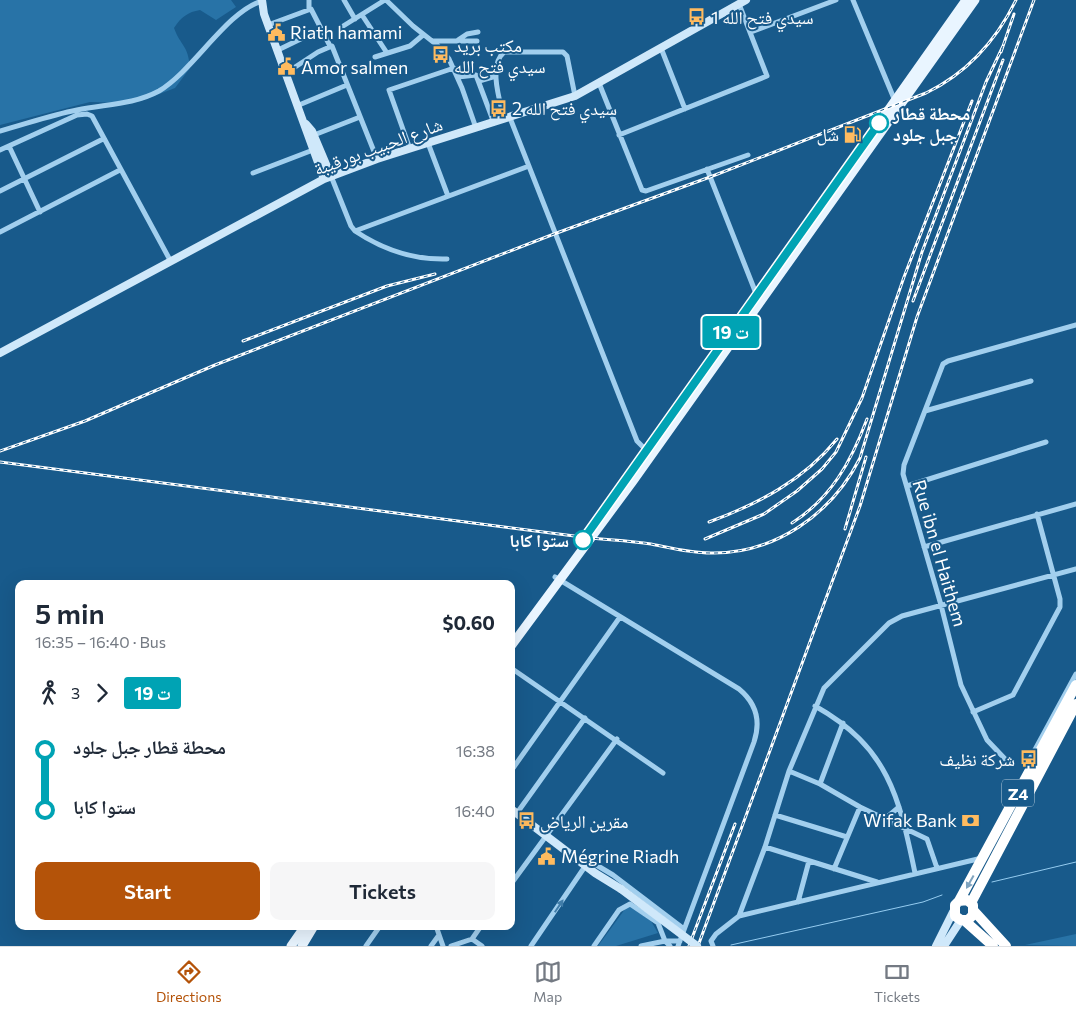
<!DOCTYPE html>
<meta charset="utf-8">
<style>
body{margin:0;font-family:Commissioner,"Noto Naskh Arabic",sans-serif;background:#f6f6f7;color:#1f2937;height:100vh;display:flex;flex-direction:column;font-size:19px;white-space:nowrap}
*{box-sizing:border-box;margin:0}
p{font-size:16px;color:#747a83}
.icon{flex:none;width:28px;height:28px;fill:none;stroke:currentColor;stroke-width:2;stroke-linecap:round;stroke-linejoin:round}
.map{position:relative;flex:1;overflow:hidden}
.sheet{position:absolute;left:15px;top:580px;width:500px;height:350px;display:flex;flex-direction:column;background:#fff;border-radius:10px;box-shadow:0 5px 20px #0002}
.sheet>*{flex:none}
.badge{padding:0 10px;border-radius:4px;font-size:18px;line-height:32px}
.map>.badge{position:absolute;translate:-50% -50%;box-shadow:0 0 0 2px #fff}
.legs{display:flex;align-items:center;gap:8px;height:55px;padding:0 20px;font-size:16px}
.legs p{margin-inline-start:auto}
.headline{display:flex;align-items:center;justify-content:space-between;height:85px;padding:0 20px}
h1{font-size:28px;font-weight:600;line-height:38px}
.primary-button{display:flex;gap:10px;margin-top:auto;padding:10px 20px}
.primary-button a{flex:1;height:58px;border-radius:10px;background:#b45309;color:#fff;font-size:20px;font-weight:600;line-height:58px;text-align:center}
.primary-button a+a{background:#f6f6f7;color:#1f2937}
ul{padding:0 20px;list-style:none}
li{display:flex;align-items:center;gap:18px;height:60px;font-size:19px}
li i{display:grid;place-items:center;width:8px;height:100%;margin:0 6px;background:currentColor}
li i::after{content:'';width:12px;height:12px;margin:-6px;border:4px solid;border-radius:50%;background:#fff}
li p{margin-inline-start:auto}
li:first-child i{background:linear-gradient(#0000 50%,currentColor 0)}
li:last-child i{background:linear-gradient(currentColor 50%,#0000 0)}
.tabs{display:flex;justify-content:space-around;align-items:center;height:70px;border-top:1px solid #e0e1e3;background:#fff;font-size:14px;color:#747a83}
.tabs a{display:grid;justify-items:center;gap:2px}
.tabs .on{color:#b45309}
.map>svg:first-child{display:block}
.green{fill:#2873a7}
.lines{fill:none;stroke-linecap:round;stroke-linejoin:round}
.stream{stroke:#95ccf0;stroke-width:1}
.street{stroke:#a2cfee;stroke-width:5}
.secondary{stroke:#cfe8fa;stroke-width:8}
.primary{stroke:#e9f5ff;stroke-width:9}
.highway{stroke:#fff;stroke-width:10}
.rail-casing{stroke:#fff;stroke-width:3}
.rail{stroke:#185a8b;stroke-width:1;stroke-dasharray:4;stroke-linecap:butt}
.secondary-bridge{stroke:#cfe8fa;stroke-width:8}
.oneway{fill:#80a4bf}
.oneway2{fill:#417da9}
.line-1-casing{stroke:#fff;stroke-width:11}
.line-1{stroke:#00a3b4;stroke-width:8}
.stop-1-dot{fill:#fff;stroke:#00a3b4;stroke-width:2.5}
.labels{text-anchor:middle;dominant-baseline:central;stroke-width:4;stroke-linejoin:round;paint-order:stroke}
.shield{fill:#185a8b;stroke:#bacedc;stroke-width:1}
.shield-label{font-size:16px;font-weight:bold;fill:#fff}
.poi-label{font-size:18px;fill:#fff;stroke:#185a8b;text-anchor:start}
.stop-label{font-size:18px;font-weight:bold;fill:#fff;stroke:#185a8b;text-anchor:start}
.street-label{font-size:18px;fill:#fff;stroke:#185a8b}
</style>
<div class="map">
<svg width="1076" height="946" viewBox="0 0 1076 946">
<rect width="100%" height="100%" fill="#185a8b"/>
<path class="green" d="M 0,0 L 231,0 L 236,7 L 216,20 L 200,10 C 188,12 181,17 174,28 C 181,47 188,44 190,68 L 175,88 L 141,101 L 126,103 L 90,102 L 0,125 Z
M 628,905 L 651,921 L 658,933 L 616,946 L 598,946 Z
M 1076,934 L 1076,946 L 1025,945 Z"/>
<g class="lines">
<path class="stream" d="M 992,882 L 1076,862
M 731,945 L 923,902 L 942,895"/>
<path class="street" d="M 309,0 L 309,9
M 344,0 L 355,19
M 386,0 L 413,26 L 437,45 L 449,59 L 462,88 L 476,128
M 853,0 L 895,101
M 362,15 L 387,53
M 268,25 L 311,9 L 330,46
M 340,28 L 385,0
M 751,32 L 836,0
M 458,40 L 467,34 L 478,32
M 433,41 L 477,41
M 661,48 L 685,109
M 278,50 L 311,34
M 375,57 L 410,46 L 423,35
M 286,73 L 318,52 L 332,46 L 377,159
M 458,77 L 476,75 L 494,123
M 479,81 L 496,76
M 599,83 L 642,190 L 646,191 L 748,155
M 299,105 L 347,85
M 510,118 L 637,441 L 648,452
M 504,119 C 500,101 488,66 504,52 L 563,52 L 567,56 L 575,96
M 0,131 C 26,124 51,115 77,110 C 105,104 133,105 159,91 C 194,70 226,12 262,1
M 314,135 L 360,117
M 619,135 L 767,76 L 739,4
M 428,143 L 448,196
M 9,146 L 40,212
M 410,149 L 389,90 L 454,68
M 0,150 L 77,115 L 87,114 L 92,116 L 170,260
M 707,169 L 757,296
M 253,173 L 313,150
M 331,176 L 351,226 L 355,231 C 382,249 414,260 447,259
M 0,191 L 103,139
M 355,231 L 529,166
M 0,232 L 120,170
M 925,411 L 1031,381
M 907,486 L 1046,442
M 924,547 L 1076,504
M 555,577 L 739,689 C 756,703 761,721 754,742 L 678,946
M 511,668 L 663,773
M 815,706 C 888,747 899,796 915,873
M 973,712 L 1013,695 L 1060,607 L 1060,599 L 1037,514
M 1031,757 L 1076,674
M 1007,761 L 987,740 L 961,685 L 941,605 L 903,474 L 904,465 L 943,364 L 948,361 L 1076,325
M 511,771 L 620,617
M 789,771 L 820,784 L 860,807 L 927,839 L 937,868
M 820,784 L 843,723
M 517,813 L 585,718
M 775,815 L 847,837
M 886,818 L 899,807
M 765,847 L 877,882
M 588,860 L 613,875 L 684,929
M 834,869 L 860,807
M 511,884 L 617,739
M 798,902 L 809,861
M 739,916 L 982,858
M 436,926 L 443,946
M 472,939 L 482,946
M 366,946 L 380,926
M 431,946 L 439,935
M 451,946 L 472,939 L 481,926
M 531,946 L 586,865
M 594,946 L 619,910 L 630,904 L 658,923 L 665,941 L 670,946
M 641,946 L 665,941 L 680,941
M 713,946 L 711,941 L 716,934 L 739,916 L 765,847 L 789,771 L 824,688 L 889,623 L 902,616 L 1076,569"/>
<path class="secondary" d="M 262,0 L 264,14 L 324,179
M 306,124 L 312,131 L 331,176
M 0,353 L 324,179 L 377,159 L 575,96 L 746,0
M 511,809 L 595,873 L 621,889
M 936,946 L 953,912
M 944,946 L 961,920"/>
<path class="primary" d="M 757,296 L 966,0
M 619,489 L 728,337
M 511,646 L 633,481 L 975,0
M 291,946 L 305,926
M 302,946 L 314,926"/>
<path class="highway" d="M 959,901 L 967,900 L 973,905 L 973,915 L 968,920 L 961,920 L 955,916 L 955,905 L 959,901 L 1076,685
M 971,903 L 1076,704
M 974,911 L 1006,946
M 965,921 L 993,946"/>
<defs>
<path id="rail" d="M 1001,52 L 1014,14
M 913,301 L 1003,60
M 243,341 L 387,286 L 435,274
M 0,451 L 85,421 L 215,365 L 554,234 L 710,177 L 926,93 C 967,73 996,41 1016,0
M 0,462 L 590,538 C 610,540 631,541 651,544 C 671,548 690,553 711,553 C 775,554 832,514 860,458 L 922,252 L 986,82 L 1003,46
M 709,522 C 758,504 804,480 837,439
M 792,523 C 831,498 851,462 867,419
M 845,529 L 866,457
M 705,539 L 764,514 L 797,491 L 822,469 L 836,452 L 862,398 L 904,277 L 972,101
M 689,946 L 735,824
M 698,946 L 860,506 L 917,317 L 1034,0"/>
</defs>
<use href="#rail" class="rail-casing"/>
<use href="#rail" class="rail"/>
<path class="secondary-bridge" d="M 621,889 L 697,946"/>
</g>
<defs><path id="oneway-solid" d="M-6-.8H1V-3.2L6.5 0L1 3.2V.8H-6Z" transform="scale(1.25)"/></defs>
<use class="oneway" href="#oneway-solid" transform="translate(970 882) rotate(119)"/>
<use class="oneway2" href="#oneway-solid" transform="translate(559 906) rotate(-56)"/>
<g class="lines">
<defs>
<path id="line-1" d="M 583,540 L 879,123"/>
</defs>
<use href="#line-1" class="line-1-casing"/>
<use href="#line-1" class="line-1"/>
</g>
<defs>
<symbol id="bus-bare" viewBox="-9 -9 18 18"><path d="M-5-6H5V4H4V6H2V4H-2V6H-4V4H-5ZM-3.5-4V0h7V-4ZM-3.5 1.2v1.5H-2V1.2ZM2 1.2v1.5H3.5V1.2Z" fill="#ffbb5f" stroke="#185a8b" stroke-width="2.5" paint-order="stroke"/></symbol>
<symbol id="civic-bare" viewBox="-9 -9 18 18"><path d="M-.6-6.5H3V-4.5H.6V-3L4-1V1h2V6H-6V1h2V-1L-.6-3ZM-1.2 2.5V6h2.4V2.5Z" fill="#ffbb5f" stroke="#185a8b" stroke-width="2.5" paint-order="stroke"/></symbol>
<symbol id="fuel-bare" viewBox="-9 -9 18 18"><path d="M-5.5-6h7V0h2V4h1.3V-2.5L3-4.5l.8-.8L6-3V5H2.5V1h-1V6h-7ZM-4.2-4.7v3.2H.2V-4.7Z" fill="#ffbb5f" stroke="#185a8b" stroke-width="2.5" paint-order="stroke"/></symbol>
<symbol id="bank-bare" viewBox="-9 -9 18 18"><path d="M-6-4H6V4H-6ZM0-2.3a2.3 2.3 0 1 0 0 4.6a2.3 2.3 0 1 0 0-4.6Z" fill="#ffbb5f" stroke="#185a8b" stroke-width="2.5" paint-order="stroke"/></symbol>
</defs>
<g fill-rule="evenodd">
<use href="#bus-bare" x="684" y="4" width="25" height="25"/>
<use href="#civic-bare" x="264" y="20" width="25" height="25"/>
<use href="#bus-bare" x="428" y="42" width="25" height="25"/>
<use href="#civic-bare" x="274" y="54" width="25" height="25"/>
<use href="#bus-bare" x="486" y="96" width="25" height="25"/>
<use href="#fuel-bare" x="840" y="122" width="25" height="25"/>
<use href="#bus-bare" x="1016" y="746" width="25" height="25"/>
<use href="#bank-bare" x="958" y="808" width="25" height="25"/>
<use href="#bus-bare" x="514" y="808" width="25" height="25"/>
<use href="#civic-bare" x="534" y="844" width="25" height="25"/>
</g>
<g class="stop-1-dot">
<circle cx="879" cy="123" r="9"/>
<circle cx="583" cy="540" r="9"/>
</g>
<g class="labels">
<rect class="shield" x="1002" y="779.5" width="32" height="27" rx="4"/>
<g class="shield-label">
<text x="1018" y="793">Z4</text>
</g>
<g class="poi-label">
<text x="711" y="17">سيدي فتح الله 1</text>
<text x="290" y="32">Riath hamami</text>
<text x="454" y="45">مكتب بريد<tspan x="454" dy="21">سيدي فتح الله</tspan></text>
<text x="301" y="67">Amor salmen</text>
<text x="512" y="108">2 سيدي فتح الله</text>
<text x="839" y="134" text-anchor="end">شل</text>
<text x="1015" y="759" text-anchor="end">شركة نظيف</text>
<text x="957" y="820" text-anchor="end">Wifak Bank</text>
<text x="540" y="821">مقرين الرياض</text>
<text x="561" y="856">Mégrine Riadh</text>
</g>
<g class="stop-label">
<text x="893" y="113">محطة قطار<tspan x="893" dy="21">جبل جلود</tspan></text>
<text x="569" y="540" text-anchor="end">ستوا كابا</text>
</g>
<g class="street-label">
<text transform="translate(378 146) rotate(-20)">شارع الحبيب بورقيبة</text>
<text transform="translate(940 553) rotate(74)">Rue ibn el Haithem</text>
</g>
</g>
</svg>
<b class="badge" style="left:731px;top:332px;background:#00a3b4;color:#fff">19 ت</b>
<section class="sheet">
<div class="headline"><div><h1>5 min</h1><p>16:35 – 16:40 · Bus</p></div><b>$0.60</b></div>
<div class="legs"><svg class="icon" aria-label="walk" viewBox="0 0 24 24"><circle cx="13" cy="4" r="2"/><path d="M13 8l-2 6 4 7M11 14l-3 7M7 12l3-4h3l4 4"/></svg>3<svg class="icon" aria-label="forward" viewBox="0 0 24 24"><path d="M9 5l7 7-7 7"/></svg><b class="badge" style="background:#00a3b4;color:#fff">19 ت</b></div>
<ul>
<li><i style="color:#00a3b4"></i><b>محطة قطار جبل جلود</b><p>16:38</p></li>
<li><i style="color:#00a3b4"></i><b>ستوا كابا</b><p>16:40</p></li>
</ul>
<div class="primary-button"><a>Start</a><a>Tickets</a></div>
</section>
</div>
<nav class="tabs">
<a class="on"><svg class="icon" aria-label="directions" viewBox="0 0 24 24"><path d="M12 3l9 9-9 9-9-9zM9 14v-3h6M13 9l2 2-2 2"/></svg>Directions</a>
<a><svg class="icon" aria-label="map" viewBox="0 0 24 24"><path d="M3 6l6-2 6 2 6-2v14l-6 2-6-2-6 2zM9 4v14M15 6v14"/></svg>Map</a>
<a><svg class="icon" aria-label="tickets" viewBox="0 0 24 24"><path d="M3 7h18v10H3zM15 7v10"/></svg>Tickets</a>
</nav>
